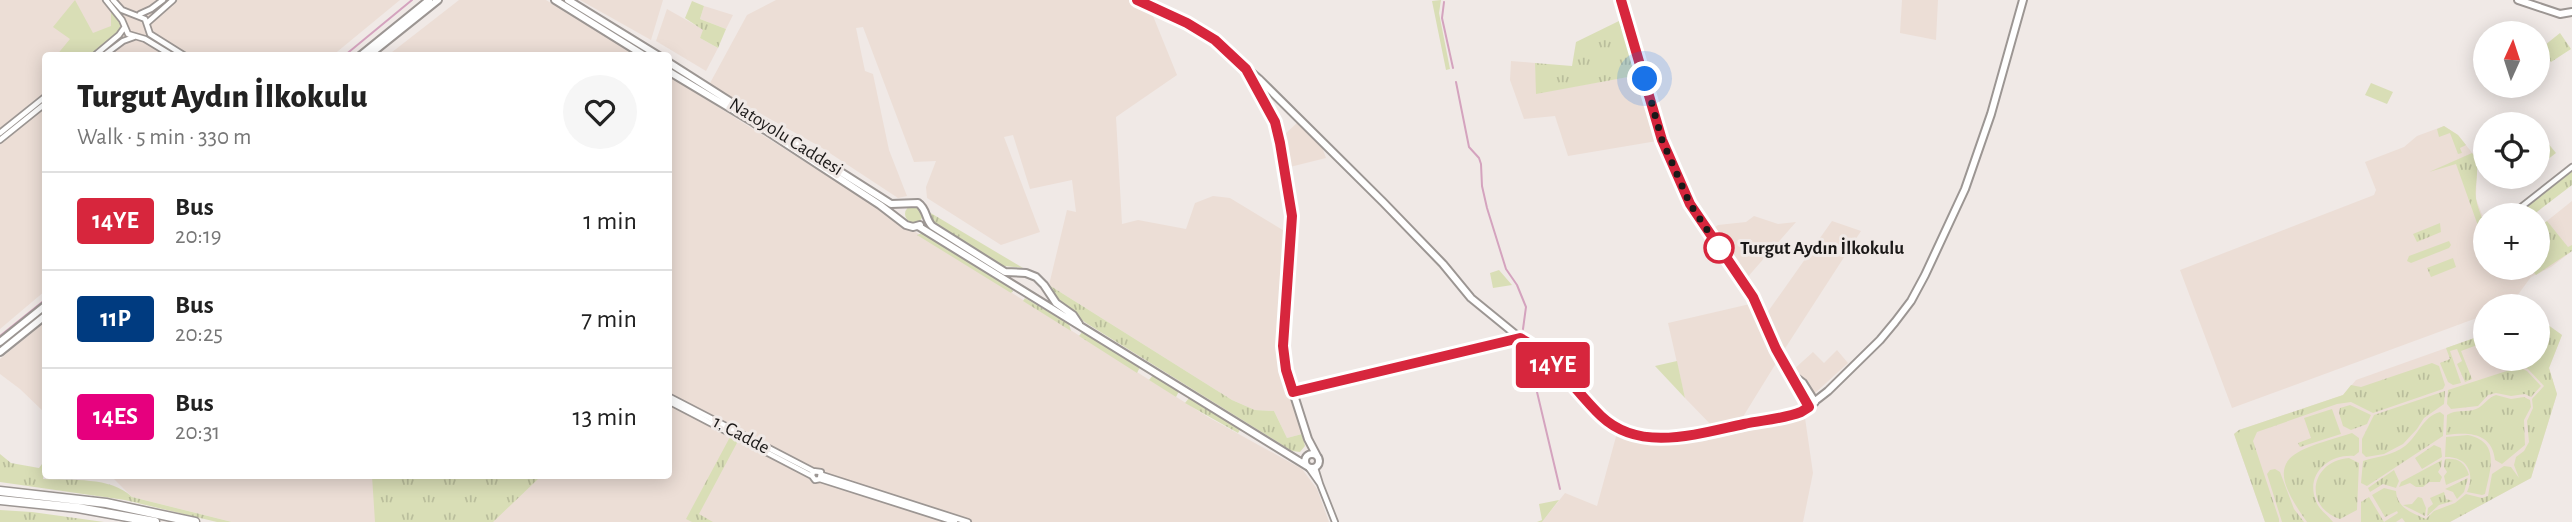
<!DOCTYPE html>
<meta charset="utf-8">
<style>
body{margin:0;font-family:"Alegreya Sans",sans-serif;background:#f6f6f6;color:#222;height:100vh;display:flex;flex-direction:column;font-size:26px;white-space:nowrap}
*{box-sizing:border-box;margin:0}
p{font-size:23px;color:#767676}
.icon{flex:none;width:38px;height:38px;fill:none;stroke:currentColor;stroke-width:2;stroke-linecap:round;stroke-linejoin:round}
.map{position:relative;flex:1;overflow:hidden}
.drawer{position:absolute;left:42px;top:52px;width:630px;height:427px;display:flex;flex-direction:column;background:#fff;border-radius:7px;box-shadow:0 4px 18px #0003}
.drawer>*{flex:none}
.badge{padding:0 14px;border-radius:5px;font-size:24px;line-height:46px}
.needle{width:46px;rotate:3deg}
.fabs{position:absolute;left:2473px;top:21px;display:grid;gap:14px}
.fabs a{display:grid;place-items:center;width:77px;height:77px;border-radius:50%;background:#fff;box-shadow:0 4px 18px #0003;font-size:35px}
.you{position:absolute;width:35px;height:35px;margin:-18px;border:5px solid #fff;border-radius:50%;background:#1a73e8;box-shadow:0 0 0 10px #1a73e833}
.map>.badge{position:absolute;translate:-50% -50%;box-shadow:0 0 0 4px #fff}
.round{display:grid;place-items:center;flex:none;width:74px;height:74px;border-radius:37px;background:#f6f6f6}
.head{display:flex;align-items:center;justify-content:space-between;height:119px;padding:0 35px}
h1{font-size:33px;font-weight:800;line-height:52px}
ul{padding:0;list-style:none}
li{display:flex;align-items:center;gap:21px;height:98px;padding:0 35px;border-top:2px solid #e0e0e0}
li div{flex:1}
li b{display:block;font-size:26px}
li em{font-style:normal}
li .badge{min-width:77px;font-weight:700;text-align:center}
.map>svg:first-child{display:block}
.built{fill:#ecded6}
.grass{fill:url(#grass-tufts)}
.green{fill:#d9deb6}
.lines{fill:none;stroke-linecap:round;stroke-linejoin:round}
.stream{stroke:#d4a3be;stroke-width:2}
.minor-casing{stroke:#9c9693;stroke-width:8}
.major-casing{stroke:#9c9693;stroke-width:10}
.highway-casing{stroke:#9c9693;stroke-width:11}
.minor{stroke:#fff;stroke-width:4.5}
.major{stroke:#fff;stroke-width:6}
.highway{stroke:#fff;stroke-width:8}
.line-casing{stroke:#fff;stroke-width:16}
.line{stroke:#d7263d;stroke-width:10}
.walk{stroke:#1b1918;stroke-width:7;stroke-dasharray:0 12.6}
.stop-dot{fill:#fff;stroke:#d7263d;stroke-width:3.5}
.labels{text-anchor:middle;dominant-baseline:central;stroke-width:6;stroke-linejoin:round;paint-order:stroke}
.street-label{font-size:19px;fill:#1b1918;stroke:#f0e9e6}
.stop-label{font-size:19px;font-weight:bold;fill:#1b1918;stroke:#f0e9e6;text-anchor:start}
</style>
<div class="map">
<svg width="2572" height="522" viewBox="0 0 2572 522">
<defs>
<pattern id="grass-tufts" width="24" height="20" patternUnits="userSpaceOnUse" patternTransform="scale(1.75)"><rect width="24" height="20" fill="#d9deb6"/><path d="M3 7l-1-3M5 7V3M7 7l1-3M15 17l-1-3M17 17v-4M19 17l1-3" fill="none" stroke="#babe9c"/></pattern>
</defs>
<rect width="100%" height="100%" fill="#f0e9e6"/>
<path class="built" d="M 0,0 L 400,0 L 332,56 L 46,56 L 45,291 L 0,329 Z
M 459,0 L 546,0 L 637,56 L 387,56 Z
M 580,0 L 663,0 L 651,40 Z
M 776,0 L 1132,0 L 1151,11 L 1177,75 L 1116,117 L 1122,224 L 1138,220 L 1186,229 L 1195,203 L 1213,196 L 1230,198 L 1286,232 L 1277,344 L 1283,372 L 1302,434 L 1287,438 L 1274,411 L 1255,410 L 1232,400 L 1049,285 L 1067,210 L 1076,212 L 1072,180 L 1030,189 L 1013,135 L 1004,137 L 1040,232 L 1001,245 L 927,198 L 926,187 L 936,161 L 914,162 L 863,27 L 856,28 L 865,71 L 873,74 L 889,150 L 907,196 L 898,198 L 819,146 L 709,85 L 747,15 Z
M 1902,0 L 1938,0 L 1936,40 L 1900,33 Z
M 704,6 L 733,15 L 726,29 L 700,19 Z
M 667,9 L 704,30 L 700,38 L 718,48 L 706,71 L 656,41 Z
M 1511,61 L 1535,63 L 1537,93 L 1639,75 L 1657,141 L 1568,156 L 1555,116 L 1524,119 L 1510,80 Z
M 669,76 L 1208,417 L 1302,469 L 1317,489 L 1329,522 L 232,522 L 132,497 L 111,476 L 668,476 Z
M 1298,122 L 1322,147 L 1326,158 L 1290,167 L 1284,135 Z
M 2444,126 L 2458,135 L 2477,159 L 2476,199 L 2485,222 L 2485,234 L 2482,237 L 2485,242 L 2485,268 L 2538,268 L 2538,228 L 2572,201 L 2572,251 L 2551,267 L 2531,277 L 2511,304 L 2505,306 L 2485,306 L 2485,315 L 2232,408 L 2180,270 L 2374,195 L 2376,190 L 2365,162 L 2404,147 L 2417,136 Z
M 1754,216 L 1778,224 L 1796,222 L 1745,280 L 1711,230 L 1718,225 L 1746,222 Z
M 1832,221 L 1861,231 L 1784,350 L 1767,313 Z
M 1750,304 L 1778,360 L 1741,420 L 1715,429 L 1685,398 L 1668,323 Z
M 45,322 L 45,413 L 20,389 L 0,374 L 0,359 Z
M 2538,324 L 2548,325 L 2562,335 L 2549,368 L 2557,394 L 2531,478 L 2450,522 L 2265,522 L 2234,434 L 2239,430 L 2343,395 L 2356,380 L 2480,336 L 2485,348 L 2485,359 L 2538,359 Z
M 1837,350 L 1848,363 L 1814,394 L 1793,370 L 1813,352 L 1824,363 Z
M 1805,418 L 1813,473 L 1803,522 L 1542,522 L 1565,493 L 1597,506 L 1617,433 L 1645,440 L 1704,441 Z"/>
<path class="grass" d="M 692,1 L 704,6 L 700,19 L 726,29 L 718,48 L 700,38 L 703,30 L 685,18 Z
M 1623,19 L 1639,75 L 1536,94 L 1535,63 L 1572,66 L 1576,42 Z
M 2560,33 L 2571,49 L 2551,62 L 2540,49 Z
M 2444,126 L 2458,135 L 2466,145 L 2460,148 L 2462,153 L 2458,154 L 2450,133 L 2439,137 L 2437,129 Z
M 2538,131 L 2556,153 L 2547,160 L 2538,148 Z
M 2472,153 C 2482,165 2474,183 2476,198 C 2478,212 2485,219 2485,237 L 2482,237 L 2456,164 L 2429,172 Z
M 2572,171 L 2572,185 L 2533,215 L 2515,215 Z
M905 214a9 9 0 1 1 18 0a9 9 0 1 1-18 0Z
M 929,212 L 1023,268 L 997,265 L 935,224 Z
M 2547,221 L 2568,247 L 2572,245 L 2572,251 L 2536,275 L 2530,268 L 2538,268 L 2538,228 Z
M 2440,223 L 2441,232 L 2417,242 L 2413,234 Z
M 922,233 L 1006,284 L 1013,291 L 1011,293 L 917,235 Z
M 2449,241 L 2451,245 L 2449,248 L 2411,263 L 2407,261 L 2409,256 Z
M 2453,258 L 2456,267 L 2431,277 L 2427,268 Z
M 1049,285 L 1232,400 L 1255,410 L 1274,411 L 1287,438 L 1302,434 L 1305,446 L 1300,452 L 1292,451 L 1086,323 L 1057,301 Z
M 1025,298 L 1069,324 L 1071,331 L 1023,301 Z
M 2538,324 L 2548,325 L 2562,335 L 2549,368 L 2557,394 L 2531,478 L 2450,522 L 2405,522 L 2402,518 L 2396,522 L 2361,522 L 2361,502 L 2369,497 L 2384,522 L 2398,513 L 2397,511 L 2385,517 L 2372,495 L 2384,488 L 2396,491 C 2397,508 2412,513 2426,519 L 2434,511 L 2455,503 L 2466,494 L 2482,498 L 2488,496 L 2492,474 L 2504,466 L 2511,467 L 2519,478 L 2514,465 L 2516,457 L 2524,451 L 2529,442 L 2527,421 L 2533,408 L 2532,399 L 2544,386 L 2528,369 L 2517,365 L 2515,359 L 2538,359 Z
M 1083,331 L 1140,367 L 1137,373 L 1079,336 Z
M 2480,336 L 2485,355 L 2480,344 L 2461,351 L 2472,379 L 2465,382 L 2457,364 L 2462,361 L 2457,349 L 2450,351 L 2461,383 L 2453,385 L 2448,382 L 2440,363 L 2450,359 L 2446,348 Z
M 2432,363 L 2439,366 L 2445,385 L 2443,389 L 2373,413 L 2351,402 L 2337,404 L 2257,432 L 2253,441 L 2279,519 L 2279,522 L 2265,522 L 2234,434 L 2239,430 L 2343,395 L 2351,385 L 2361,387 Z
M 2519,367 L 2527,371 L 2541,386 L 2531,397 L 2525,394 L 2511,396 L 2496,393 L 2488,395 L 2478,406 L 2451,409 L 2447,404 L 2448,390 Z
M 1153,375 L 1179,391 L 1176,397 L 1149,380 Z
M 2445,391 L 2444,404 L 2424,418 L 2417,429 L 2403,444 L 2384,454 L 2366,457 L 2362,453 L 2362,439 L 2374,415 Z
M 2496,395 L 2511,399 L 2524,397 L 2530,400 L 2531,407 L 2524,420 L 2525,445 L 2502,464 L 2495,460 C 2492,432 2468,432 2446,435 L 2447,415 C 2456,409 2466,413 2476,409 C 2484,406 2487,398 2496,395 Z
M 1189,398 L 1241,428 L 1238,433 L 1185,403 Z
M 2350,405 L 2371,415 L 2367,424 L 2351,430 L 2343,426 L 2339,413 L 2340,408 Z
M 2332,409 L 2341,434 L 2300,447 L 2298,443 L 2311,438 L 2304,418 Z
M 2440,412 L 2444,415 L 2443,436 L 2367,486 L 2361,483 L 2363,461 C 2378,456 2392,456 2405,446 C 2418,436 2423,416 2440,412 Z
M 2352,433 L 2359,438 L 2359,452 L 2354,456 C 2329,454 2305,474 2316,501 C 2319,510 2328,515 2333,522 L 2307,522 C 2259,456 2291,452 2352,433 Z
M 2468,435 C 2501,442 2490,470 2485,494 L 2482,495 L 2467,492 C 2476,472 2466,456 2445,457 L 2446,437 Z
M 730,437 L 738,441 L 699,514 L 713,522 L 692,522 L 686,519 Z
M 2434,445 L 2441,448 L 2442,457 L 2422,469 L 2415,458 Z
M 0,454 L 11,463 L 39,468 L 45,460 L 43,479 C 72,481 110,476 132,497 L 232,522 L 217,522 L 125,500 L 0,482 Z
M 2349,458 L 2359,463 L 2357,510 L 2340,519 C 2303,507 2310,461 2349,458 Z
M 2445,459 C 2458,458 2465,462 2469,475 L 2446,485 L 2444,476 L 2447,472 L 2444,467 Z
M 2442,460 L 2441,467 L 2438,472 L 2442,477 L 2440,482 L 2429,482 L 2423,487 L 2416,487 L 2410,483 L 2399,487 L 2401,482 Z
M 2275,469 L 2280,472 L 2294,509 L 2304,522 L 2282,522 L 2267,474 L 2270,470 Z
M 2394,470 L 2399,481 L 2396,488 L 2383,484 L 2370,492 L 2368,488 Z
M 372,476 L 537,476 L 538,479 L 493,522 L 375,522 Z
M 2468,478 L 2464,492 L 2457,499 L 2453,492 L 2445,489 Z
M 2444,492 L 2446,499 L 2453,501 L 2439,505 L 2427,516 L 2428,508 L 2433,504 L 2430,498 Z
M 2418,497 L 2422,498 L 2426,508 L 2425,516 L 2403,505 L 2412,504 Z
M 0,510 L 32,512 L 104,522 L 0,522 Z"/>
<path class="green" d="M 75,0 L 93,33 L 111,26 L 111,12 L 120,21 L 120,30 L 90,56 L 56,56 L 70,39 L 53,27 Z
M 1441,0 L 1439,13 L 1450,69 L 1446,70 L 1432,1 Z
M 2371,83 L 2393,92 L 2387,104 L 2365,95 Z
M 1499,270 L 1512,285 L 1493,288 L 1490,273 Z
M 1677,361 L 1685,398 L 1655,366 Z
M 1559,500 L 1542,522 L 1537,522 L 1542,520 L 1539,504 Z"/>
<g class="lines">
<path class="stream" d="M 1444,2 L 1442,18 L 1453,68
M 344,56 L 412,0
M 1456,82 L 1469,147 L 1479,158 L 1481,164 L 1482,186 L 1487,208 L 1506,269 L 1517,285 L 1526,307 L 1523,329
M 0,336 L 46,299
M 1528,354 L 1560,489"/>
<defs>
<path id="minor" d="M 106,0 L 122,20 L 128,34 L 145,39 L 173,56
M 113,0 L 122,10 L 145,19 L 150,34 L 185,56
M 140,14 L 151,9 L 163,0
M 147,23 L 173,0
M 94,56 L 119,35 L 124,28
M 103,56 L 123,41 L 134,37
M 0,133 L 46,96
M 0,140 L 46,103
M 2511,215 L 2572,167
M 668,396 L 813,471
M 668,401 L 812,476
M 1308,467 L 1320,484 L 1315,468
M 822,475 L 968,522
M 820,479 L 821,472 L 813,471 L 812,476 L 815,480 L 820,479 L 955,522
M 1320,484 L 1335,522"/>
<path id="major" d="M 555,0 L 645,56
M 568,0 L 659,56
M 1137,0 L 1204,32 L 1259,79 L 1383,202 L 1443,264 L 1471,298 L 1520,338 L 1534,346 L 1601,416 L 1618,430 L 1647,437 L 1674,438 L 1701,435 L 1801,412 L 1828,391 L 1880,340 L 1895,322 L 1911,301 L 1925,275 L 1965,189 L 1991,114 L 2023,0
M 1621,0 L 1663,140 L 1690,204 L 1753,297 L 1780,356 L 1809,407
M 2518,0 L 2560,14 L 2572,12
M 360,56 L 429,0
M 368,56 L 438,0
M 668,62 L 891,204 L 918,203 C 927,209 925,219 932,226 L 1005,272 L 1026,273 L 1036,277 L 1044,285 L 1056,303 L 1073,315 L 1079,324
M 668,71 L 753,122 L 880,205 L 906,225 L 913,227 L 920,225
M 1248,74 L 1275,122 L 1280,143 L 1292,216 L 1284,347 L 1286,370 L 1308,439 L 1317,456
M 918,226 L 1307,466
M 0,342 L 46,305
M 0,352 L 46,315
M 1795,377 L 1803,383 L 1815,402
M 1293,392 L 1520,338
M1305 461a7 7 0 1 1 14 0a7 7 0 1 1-14 0Z"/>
<path id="highway" d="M 0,491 L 106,503 L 195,522
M 0,500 L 78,508 L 155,522"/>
</defs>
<use href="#minor" class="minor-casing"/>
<use href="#major" class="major-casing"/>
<use href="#highway" class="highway-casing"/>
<use href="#minor" class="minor"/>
<use href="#major" class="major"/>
<use href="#highway" class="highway"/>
</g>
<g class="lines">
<defs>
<path id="line" d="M 1137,0 L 1187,23 L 1215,40 L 1246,69 L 1275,122 L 1280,143 L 1292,216 L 1283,346 L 1286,370 L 1293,392 L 1520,338 C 1553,355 1574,390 1601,416 C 1640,453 1697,434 1744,424 C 1763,420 1783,419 1801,412 L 1809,407 L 1776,349 L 1753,297 L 1690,204 L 1662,140 L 1621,0"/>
</defs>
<use href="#line" class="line-casing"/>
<use href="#line" class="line"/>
<path class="walk" d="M 1645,79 L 1662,140 L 1690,204 L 1719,248"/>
</g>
<circle class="stop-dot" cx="1719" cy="248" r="14"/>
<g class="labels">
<g class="street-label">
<text transform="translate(786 137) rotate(32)">Natoyolu Caddesi</text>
<text transform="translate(741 435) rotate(28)">1. Cadde</text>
</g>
<g class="stop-label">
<text x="1740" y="248">Turgut Aydın İlkokulu</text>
</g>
</g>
</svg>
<div class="fabs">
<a><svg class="needle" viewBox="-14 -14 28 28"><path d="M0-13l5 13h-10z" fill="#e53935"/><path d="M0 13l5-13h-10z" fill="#767676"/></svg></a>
<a><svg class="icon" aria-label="locate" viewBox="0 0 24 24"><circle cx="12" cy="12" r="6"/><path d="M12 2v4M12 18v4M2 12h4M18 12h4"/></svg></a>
<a>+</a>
<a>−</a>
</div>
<div class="you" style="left:1645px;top:79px"></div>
<b class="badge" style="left:1553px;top:365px;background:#d7263d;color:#fff">14YE</b>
<section class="drawer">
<div class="head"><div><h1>Turgut Aydın İlkokulu</h1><p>Walk · 5 min · 330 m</p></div><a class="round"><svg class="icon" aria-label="heart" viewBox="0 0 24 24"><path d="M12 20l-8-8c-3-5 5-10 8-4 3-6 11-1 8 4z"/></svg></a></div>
<ul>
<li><span class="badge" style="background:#d7263d;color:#fff">14YE</span><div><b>Bus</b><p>20:19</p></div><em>1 min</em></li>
<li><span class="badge" style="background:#003b80;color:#fff">11P</span><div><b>Bus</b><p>20:25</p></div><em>7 min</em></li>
<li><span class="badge" style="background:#e6007e;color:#fff">14ES</span><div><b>Bus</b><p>20:31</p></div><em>13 min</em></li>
</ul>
</section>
</div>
